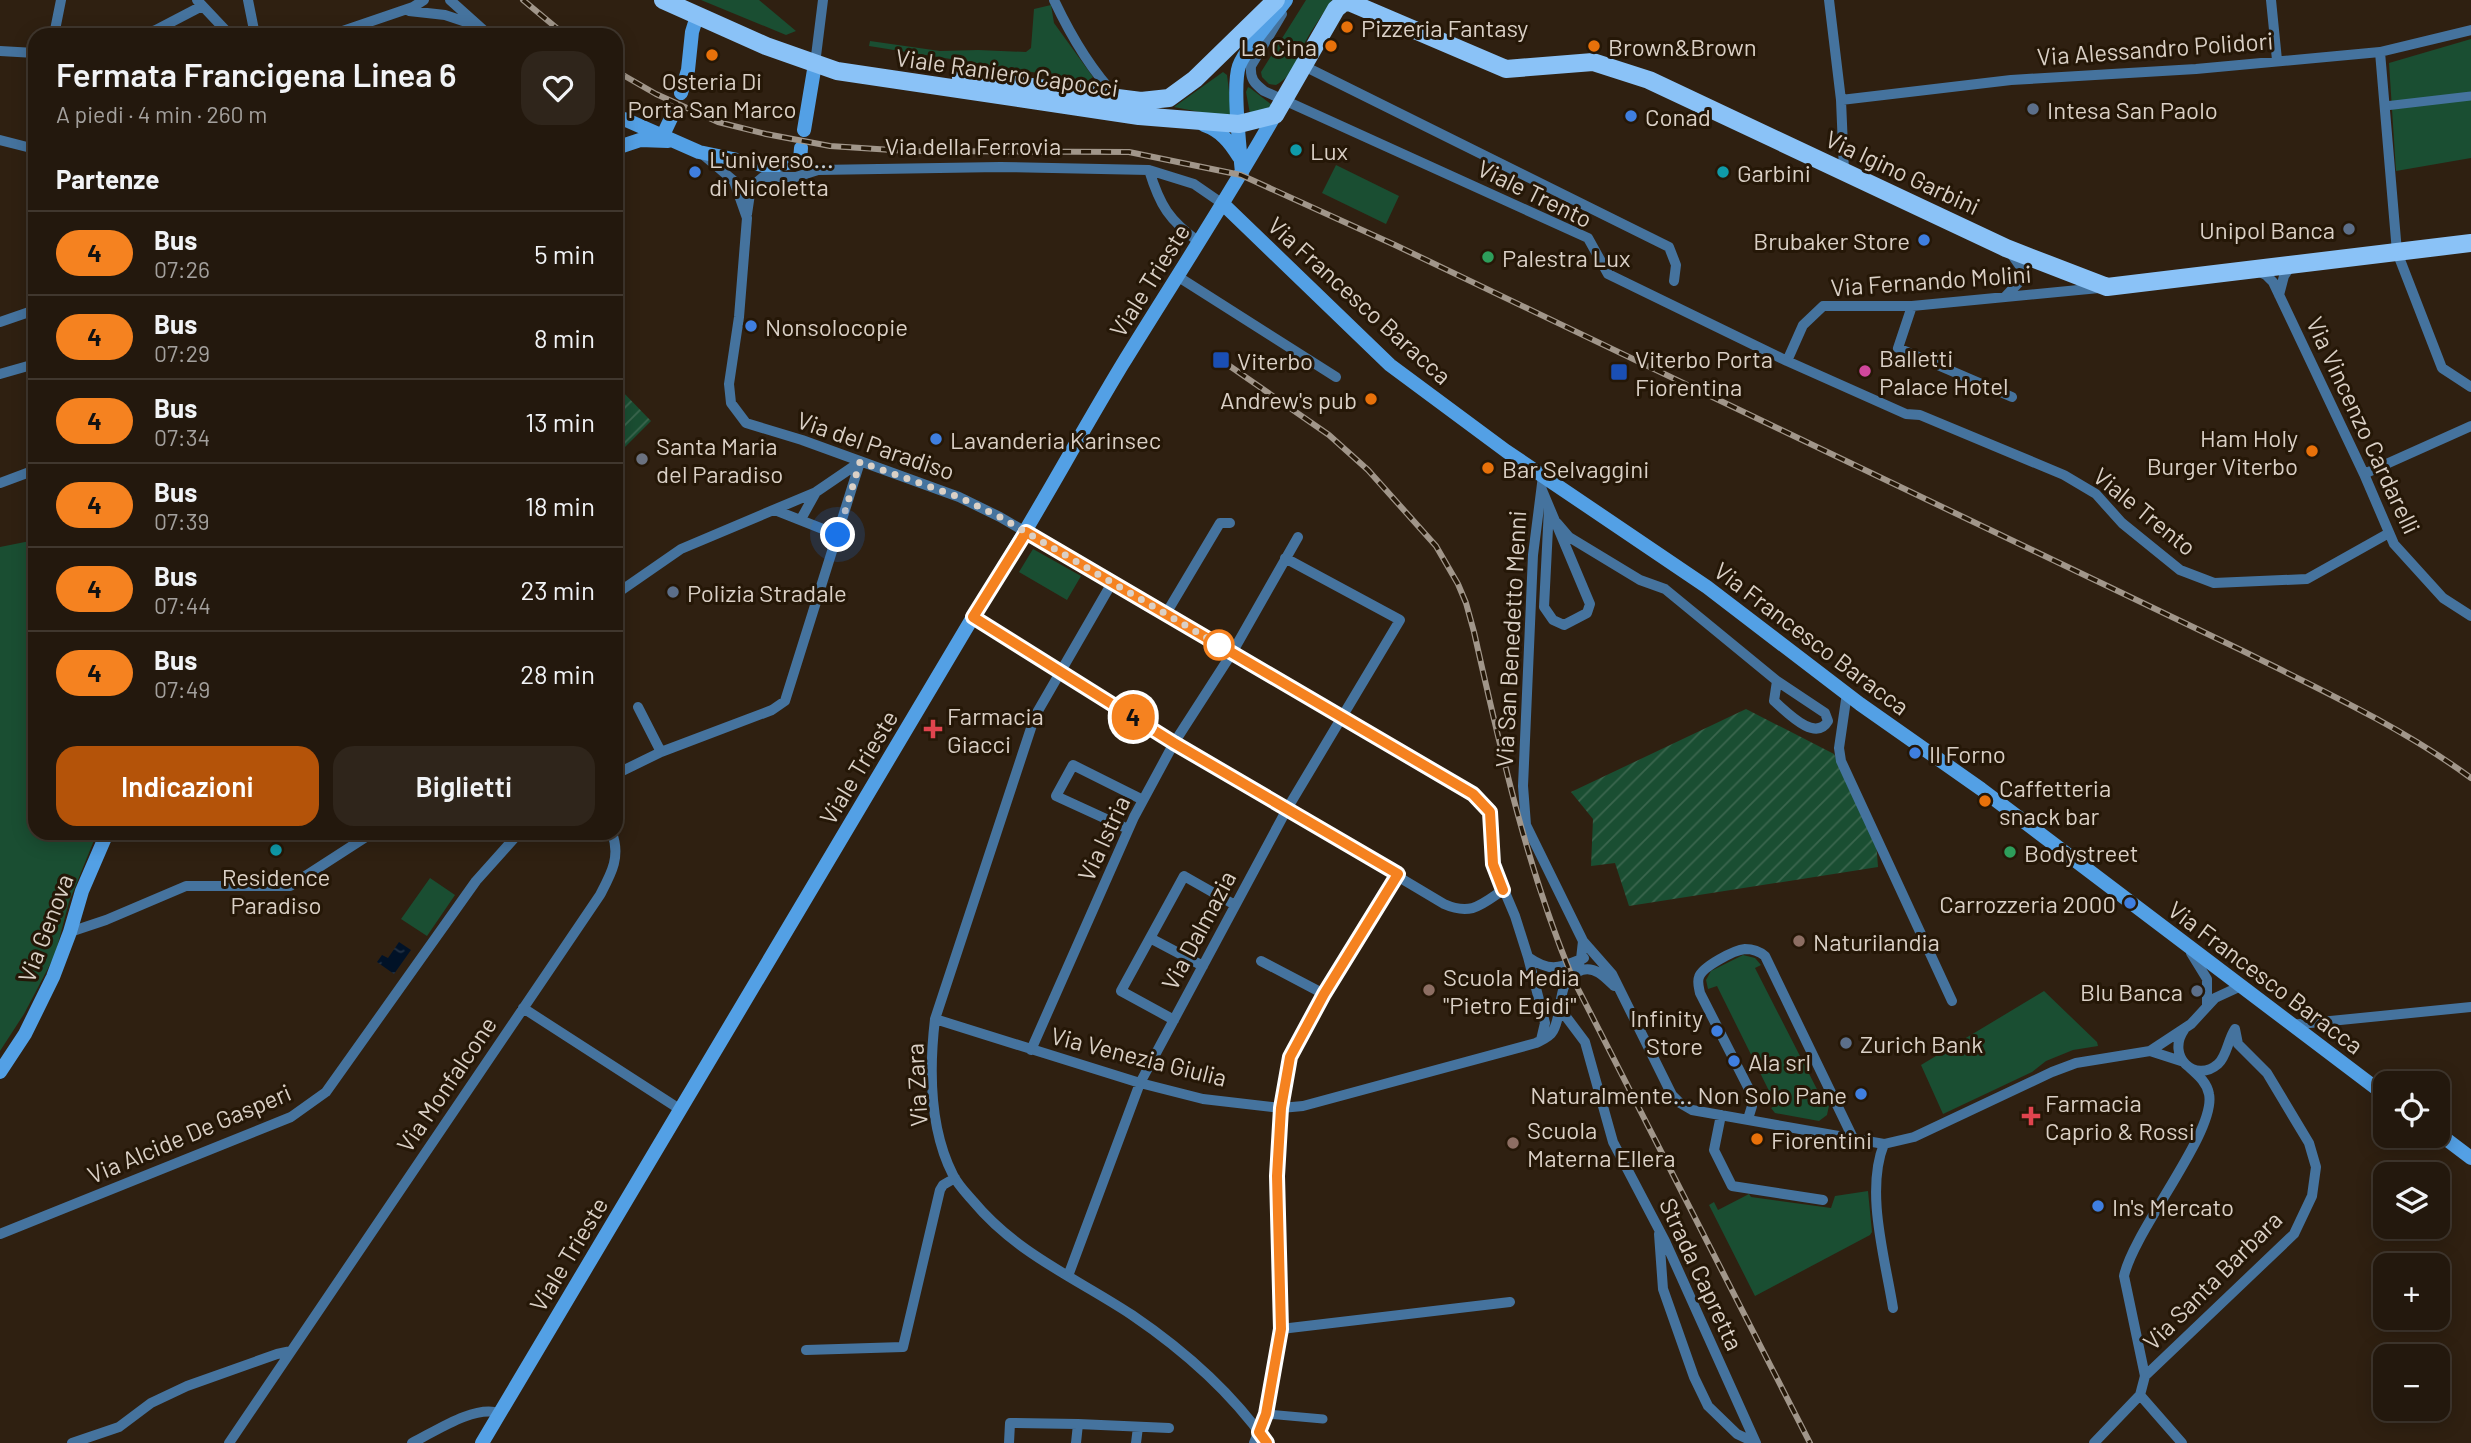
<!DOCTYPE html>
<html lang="it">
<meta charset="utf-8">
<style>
body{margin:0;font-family:Barlow,sans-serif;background:#2f251b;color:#f1f3f6;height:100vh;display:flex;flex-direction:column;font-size:26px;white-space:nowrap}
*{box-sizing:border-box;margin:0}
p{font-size:23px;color:#a3a09d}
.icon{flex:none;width:38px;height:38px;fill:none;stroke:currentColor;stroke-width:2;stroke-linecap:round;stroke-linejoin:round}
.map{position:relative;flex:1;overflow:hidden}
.drawer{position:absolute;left:28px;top:28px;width:595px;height:812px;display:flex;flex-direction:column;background:#23180d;border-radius:21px;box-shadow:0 4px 18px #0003,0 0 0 2px #40372e}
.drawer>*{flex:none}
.badge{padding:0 14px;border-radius:23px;font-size:24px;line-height:46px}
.buttons{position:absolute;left:2373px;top:1071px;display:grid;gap:14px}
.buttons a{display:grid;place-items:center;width:77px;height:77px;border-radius:14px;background:#23180d;box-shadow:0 4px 18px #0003,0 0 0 2px #40372e;font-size:35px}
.you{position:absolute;width:35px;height:35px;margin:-18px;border:5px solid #fff;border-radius:50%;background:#1a73e8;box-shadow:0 0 0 10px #1a73e833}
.map>.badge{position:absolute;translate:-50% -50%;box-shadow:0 0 0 4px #fff}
h2{padding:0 28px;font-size:26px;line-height:63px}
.round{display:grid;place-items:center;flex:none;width:74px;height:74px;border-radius:21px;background:#2f251b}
.overview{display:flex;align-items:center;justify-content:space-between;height:119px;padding:0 28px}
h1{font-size:33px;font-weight:600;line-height:52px}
.cta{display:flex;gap:14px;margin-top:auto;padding:14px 28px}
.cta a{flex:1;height:80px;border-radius:21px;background:#b45309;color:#fff;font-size:28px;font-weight:600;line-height:80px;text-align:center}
.cta a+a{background:#2f251b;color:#f1f3f6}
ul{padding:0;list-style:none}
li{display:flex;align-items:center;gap:21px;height:84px;padding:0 28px;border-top:2px solid #40372e}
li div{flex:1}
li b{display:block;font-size:26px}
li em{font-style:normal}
li .badge{min-width:77px;font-weight:700;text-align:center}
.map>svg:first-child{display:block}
.green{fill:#1a4e32}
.garden{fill:url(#garden-furrows)}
.water{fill:url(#water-ripples)}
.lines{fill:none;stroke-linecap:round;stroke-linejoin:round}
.pedestrian{stroke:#45739e;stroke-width:9}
.minor{stroke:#45739e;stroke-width:10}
.secondary{stroke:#53a0e5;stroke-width:14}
.primary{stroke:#8ac2f7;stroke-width:18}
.rail-casing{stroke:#a1968a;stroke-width:6}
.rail{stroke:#251707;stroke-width:3.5;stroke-dasharray:10;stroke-linecap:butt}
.line-casing{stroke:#fff;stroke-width:16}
.line{stroke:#f58220;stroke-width:10}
.walk{stroke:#dad0c6;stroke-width:7;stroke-dasharray:0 12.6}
.food-dot{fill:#e8710a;stroke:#251707;stroke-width:2.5}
.service-dot{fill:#5c6f8a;stroke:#251707;stroke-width:2.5}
.shop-dot{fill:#3f7fe0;stroke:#251707;stroke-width:2.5}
.culture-dot{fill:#0f9aa8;stroke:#251707;stroke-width:2.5}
.leisure-dot{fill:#2e9e5b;stroke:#251707;stroke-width:2.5}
.transit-dot{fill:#1a4fb4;stroke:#251707;stroke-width:2.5}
.hotel-dot{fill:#d1479c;stroke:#251707;stroke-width:2.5}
.worship-dot{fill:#6b7280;stroke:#251707;stroke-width:2.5}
.stop-dot{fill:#fff;stroke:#f58220;stroke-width:3.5}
.health-dot{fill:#e0444e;stroke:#251707;stroke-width:2.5}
.education-dot{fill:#8d6e63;stroke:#251707;stroke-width:2.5}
.labels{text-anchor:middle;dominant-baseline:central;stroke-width:6;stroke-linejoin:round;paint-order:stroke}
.poi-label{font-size:24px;fill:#dad0c6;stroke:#251707;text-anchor:start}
.street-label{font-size:24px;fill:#dad0c6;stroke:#251707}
</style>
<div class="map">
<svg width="2471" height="1443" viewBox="0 0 2471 1443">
<defs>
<pattern id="garden-furrows" width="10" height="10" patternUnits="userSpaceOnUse" patternTransform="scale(1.75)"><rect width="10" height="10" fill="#1a4e32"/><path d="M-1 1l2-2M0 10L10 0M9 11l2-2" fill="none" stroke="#3b664e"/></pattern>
<pattern id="water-ripples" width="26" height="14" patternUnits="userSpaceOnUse" patternTransform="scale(1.75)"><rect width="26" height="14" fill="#011227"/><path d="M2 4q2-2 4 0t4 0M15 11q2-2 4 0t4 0" fill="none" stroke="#253345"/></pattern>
</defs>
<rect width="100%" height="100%" fill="#2f2011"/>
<path class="green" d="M 701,0 L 759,0 L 796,31 L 786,35 Z
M 1306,0 L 1332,0 C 1323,14 1312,29 1304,44 C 1296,59 1293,76 1276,85 L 1269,84 L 1262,77 L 1261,72 Z
M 1051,5 L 1054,23 L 1093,77 L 1088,81 L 869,46 L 870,41 L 940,51 L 978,50 L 1026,52 L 1031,48 L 1034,9 Z
M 2471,39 L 2471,158 L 2396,171 L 2389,63 Z
M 1223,72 L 1227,75 L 1232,115 L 1230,118 L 1174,107 Z
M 1248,87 L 1250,88 L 1272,105 L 1261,113 L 1250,114 L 1246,92 Z
M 1336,165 L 1399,196 L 1386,224 L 1322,193 Z
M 35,540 L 35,833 L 97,833 L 69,902 L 55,955 L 24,1014 L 0,1051 L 0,547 Z
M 1033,549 L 1081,576 L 1067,600 L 1019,572 Z
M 430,878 L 455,895 L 427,936 L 401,919 Z
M 1743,955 L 1755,958 L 1761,965 L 1755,968 L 1823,1101 L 1830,1101 L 1827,1115 L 1819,1121 L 1775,1113 L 1771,1108 L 1776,1105 L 1717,986 L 1708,989 L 1706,980 L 1711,971 Z
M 2044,991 L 2097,1042 L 2098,1046 L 2073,1050 L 2046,1061 L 2032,1072 L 1943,1114 L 1921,1065 Z
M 1868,1191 L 1872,1232 L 1870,1235 L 1755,1296 L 1709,1205 L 1714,1202 L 1718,1210 L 1749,1194 L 1751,1197 L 1831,1208 L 1835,1196 Z"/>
<path class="garden" d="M 619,388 L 651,421 L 617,455 L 616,391 Z
M 1746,709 L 1834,754 L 1876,840 L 1878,867 L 1629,906 L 1615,863 L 1591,866 L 1593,819 L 1571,792 Z"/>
<path class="water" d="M 399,942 L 411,950 L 394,974 L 377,962 L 382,955 L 388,958 Z"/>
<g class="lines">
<path class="pedestrian" d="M 2385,106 L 2471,96
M 1266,1414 L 1323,1419"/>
<path class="minor" d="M 197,0 L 230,35
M 248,0 L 255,35
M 450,0 L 489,35
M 1054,0 C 1070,34 1091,70 1117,97
M 1829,0 L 1841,100 L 1844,171
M 2271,0 L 2277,60
M 409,11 L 445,15 L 478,26
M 1282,14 L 1251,66 C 1250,79 1254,83 1264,91 L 1588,238 L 1608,274 L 1787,361 L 1906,414 L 1920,415 L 2064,475 L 2096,494 L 2122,523 L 2180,570 L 2214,583 L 2307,579 L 2389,533
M 54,35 L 61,0
M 142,35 L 156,30 L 202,6
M 331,35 L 413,7 L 424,0
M 0,51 L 35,53
M 2380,52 L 2397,252 L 2442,368 L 2471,387
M 815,64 L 823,0
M 1304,66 L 1669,247 L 1676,265 L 1674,281
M 1841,100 L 2011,80 L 2196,69 L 2380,52 L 2471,30
M 0,140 L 35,149
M 35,144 L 35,237
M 701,153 L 734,181 L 747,218 L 739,317 L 729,384 L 731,403 L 746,423 L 802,440 L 959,497 L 1000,517 L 1473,794 L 1490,812 L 1493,864 L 1515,916 L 1528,957 L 1545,1023 L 1541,1040
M 800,160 L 818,170 L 1000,167 L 1149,170 L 1194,184 L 1223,204
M 1149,170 C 1160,206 1169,220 1199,242
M 747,214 L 751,187 L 763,177 L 796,177 L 818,170
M 2256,270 L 2266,275 L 2273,282 L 2364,474 L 2394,544 L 2443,598 L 2471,616
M 1177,276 L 1336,377
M 2279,295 L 2284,276 L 2290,267
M 2005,297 L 2022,279 L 2024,272 L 2010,252
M 1912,306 L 1898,348 L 2012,397
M 0,322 L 35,310
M 1787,361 L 1803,325 L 1823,306 L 1912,306 L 2099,288
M 0,374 L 35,364
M 2364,474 L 2471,426
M 1543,476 L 1533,555 L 1523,786 L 1526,825 L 1583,941 L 1581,959 L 1575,973
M 0,483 L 35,470
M 1542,490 L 1590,604 L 1587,613 L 1564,625 L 1553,620 L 1544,607 L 1549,508
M 775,510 L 838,535
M 801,519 L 816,492
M 1557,523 L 1569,537 L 1640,580 L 1665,589 L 1777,681 L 1774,701 C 1786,711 1815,743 1828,721 L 1825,713 L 1777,681
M 1113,581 L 1035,716 L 935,1019 C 929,1070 929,1128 953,1175 C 958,1185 966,1193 973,1201 C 1017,1254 1076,1278 1132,1315 C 1182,1349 1232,1393 1267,1443
M 616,594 L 681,549 L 816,492 L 860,462
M 1167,612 L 1220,523 L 1230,523
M 973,617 L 1174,743 L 1444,904 C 1471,916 1481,905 1503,890
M 1847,693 L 1839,748 L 1841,761 L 1952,1001
M 638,707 L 661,752
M 616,774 L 661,752 L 772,710 L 785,701 L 860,462
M 1128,829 L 1056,796 L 1073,765 L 1143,800
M 70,932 L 106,920 L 186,886 L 290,886 L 372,833
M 1150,938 L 1203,966
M 1583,941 L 1612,974 L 1672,1095 L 1680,1103 L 1692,1110 L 1884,1144 L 1914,1137 L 2052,1072 L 2076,1063 L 2150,1051 L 2191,1024 L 2215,998 L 2241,986
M 2191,953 L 2207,979 L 2207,1005
M 1528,957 C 1551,973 1559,968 1584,958
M 1261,961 L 1324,994
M 523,1008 L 681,1110
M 1561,1010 L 1585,1042 L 1613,1142 L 1665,1241 L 1756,1443
M 935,1019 L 1140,1083 L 1203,1099 L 1281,1108 L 1303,1106 L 1536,1043 C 1542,1040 1550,1037 1553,1031 C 1565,1010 1554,979 1582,970 C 1595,966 1605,977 1614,986
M 1174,1020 L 1121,991 L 1184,876 L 1235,905
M 2290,1025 L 2471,1007
M 2184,1030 C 2166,1056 2195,1084 2218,1064 C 2227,1056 2228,1039 2235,1029
M 1031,1050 L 1134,817 L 1174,743 L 1232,653 L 1298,537
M 2150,1051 L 2181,1061
M 1721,1115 L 1714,1150 L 1732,1186 L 1823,1200
M 1748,1119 L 1752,1106 L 1752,1095 L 1700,993 C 1699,988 1697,982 1699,977 C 1702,967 1734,950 1745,949 C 1754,949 1759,951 1765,956 L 1853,1138
M 1884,1144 C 1865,1191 1885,1258 1893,1308
M 0,1234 L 291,1117 L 326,1092 L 476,881 L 519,833
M 1659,1234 L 1663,1289 L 1694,1377 L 1708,1406 L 1737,1434 L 1756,1443
M 1068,1276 L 1140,1083 L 1287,809 L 1400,620 L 1285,558
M 1281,1329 L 1510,1302
M 806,1350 L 903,1347 L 940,1190 L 943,1185 L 955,1178
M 2145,1376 L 2294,1234 L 2312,1196 L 2316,1167 L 2309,1143 L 2267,1073 L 2238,1044 L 2235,1029
M 2140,1395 L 2182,1443
M 72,1443 L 119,1427 L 151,1403 L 187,1386 L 277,1354 L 291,1351
M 229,1443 L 600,895 C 611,874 621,857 612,833
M 412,1443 C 436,1431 474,1405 499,1413
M 1009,1443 L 1010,1423 L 1078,1424
M 1076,1443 L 1078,1424 L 1169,1428
M 1136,1443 L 1138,1427
M 1254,1443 L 1266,1414 L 1281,1329 L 1277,1176 L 1281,1108 L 1290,1057 L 1324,994 L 1398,874
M 2094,1443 L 2140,1395 L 2145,1376 L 2124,1276 C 2134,1230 2217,1131 2209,1094 C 2207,1083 2199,1076 2190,1068"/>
<path class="secondary" d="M 681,93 L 688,70 L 692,32 L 697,16
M 624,119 L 699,152 L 762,165 L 779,165 L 800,160 L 801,148
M 1204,125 C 1221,131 1230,142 1239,157
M 804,130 L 815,64
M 663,135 L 673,114
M 616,148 L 640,140 L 668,141
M 1242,173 C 1240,150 1232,86 1239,66 C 1244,51 1275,15 1286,0
M 1223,204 L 1390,365 L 1506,451 L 1707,587 L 1860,704 L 1981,789 L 2385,1095
M 0,1072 L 25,1034 L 53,977 L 70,932 L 82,891 L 107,833
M 2438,1133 L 2471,1158
M 482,1443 L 973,617 C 1026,534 1072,448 1122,365 C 1173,282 1227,200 1275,115"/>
<path class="primary" d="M 663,0 L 766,46 L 837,71 L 1139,116 L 1239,124 L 1275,115 L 1336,9 L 1343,3 L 1349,2 L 1506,69 L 1593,62 L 1649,80 L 2006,248 L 2107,287 L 2471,243
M 961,78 L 1141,101 L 1169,98 L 1195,79 L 1276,0"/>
<defs>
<path id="rail" d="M 523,0 L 565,35
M 616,71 L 656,94 L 718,122 L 766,134 L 830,146 L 908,151 L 1129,152 L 1241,175 L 1395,245 L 2241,650 C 2319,689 2400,726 2471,778
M 1221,360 L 1329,435 L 1368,470 L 1436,546 L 1458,584 L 1466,603 L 1474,632 C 1501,751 1526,866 1573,979 L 1810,1443"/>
</defs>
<use href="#rail" class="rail-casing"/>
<use href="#rail" class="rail"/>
</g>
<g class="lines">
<defs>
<path id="line" d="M 1267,1443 L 1259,1432 L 1266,1414 L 1281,1329 L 1277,1176 L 1281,1108 L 1290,1057 L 1324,994 L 1398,874 L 1174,743 L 973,617 L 1026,532 L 1473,794 L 1490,812 L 1493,864 L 1503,890"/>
</defs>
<use href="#line" class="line-casing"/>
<use href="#line" class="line"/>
<path class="walk" d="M 838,535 L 860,462 L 959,497 L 1000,517 L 1219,645"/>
</g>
<g class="food-dot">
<circle cx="1347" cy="27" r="7"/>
<circle cx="1331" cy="46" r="7"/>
<circle cx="1594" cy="46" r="7"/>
<circle cx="712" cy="55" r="7"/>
<circle cx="1371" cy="399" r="7"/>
<circle cx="2312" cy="451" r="7"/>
<circle cx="1488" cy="468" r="7"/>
<circle cx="1985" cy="801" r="7"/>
<circle cx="1757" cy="1139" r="7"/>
</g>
<g class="service-dot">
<circle cx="2033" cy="109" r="7"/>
<circle cx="2349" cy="229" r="7"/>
<circle cx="673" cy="592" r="7"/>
<circle cx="2197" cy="991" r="7"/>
<circle cx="1846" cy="1043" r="7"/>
</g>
<g class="shop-dot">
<circle cx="1631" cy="116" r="7"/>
<circle cx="695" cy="172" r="7"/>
<circle cx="1924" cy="240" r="7"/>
<circle cx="751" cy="326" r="7"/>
<circle cx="936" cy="439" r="7"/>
<circle cx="1915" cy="753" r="7"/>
<circle cx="2130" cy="903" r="7"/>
<circle cx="1717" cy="1031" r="7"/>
<circle cx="1734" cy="1061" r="7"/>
<circle cx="1861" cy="1094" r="7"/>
<circle cx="2098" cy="1206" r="7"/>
</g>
<g class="culture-dot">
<circle cx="1296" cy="150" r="7"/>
<circle cx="1723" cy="172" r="7"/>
<circle cx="276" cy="850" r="7"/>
</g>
<g class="leisure-dot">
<circle cx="1488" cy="257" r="7"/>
<circle cx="2010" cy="852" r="7"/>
</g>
<g class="transit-dot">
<rect x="1212" y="351" width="18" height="18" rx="3.5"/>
<rect x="1610" y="363" width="18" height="18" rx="3.5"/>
</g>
<circle class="hotel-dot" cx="1865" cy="371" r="7"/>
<circle class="worship-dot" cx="642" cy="459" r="7"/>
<circle class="stop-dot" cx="1219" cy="645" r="14"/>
<g class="health-dot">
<path d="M929.5 718.5h7v7h7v7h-7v7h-7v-7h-7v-7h7z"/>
<path d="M2027.5 1105.5h7v7h7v7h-7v7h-7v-7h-7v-7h7z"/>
</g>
<g class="education-dot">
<circle cx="1799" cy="941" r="7"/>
<circle cx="1429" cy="990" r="7"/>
<circle cx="1513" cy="1143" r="7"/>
</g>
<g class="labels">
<g class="poi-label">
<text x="1361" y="27">Pizzeria Fantasy</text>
<text x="1317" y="46" text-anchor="end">La Cina</text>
<text x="1608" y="46">Brown&amp;Brown</text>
<text x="712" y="80" text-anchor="middle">Osteria Di<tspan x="712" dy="28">Porta San Marco</tspan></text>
<text x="2047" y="109">Intesa San Paolo</text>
<text x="1645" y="116">Conad</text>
<text x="1310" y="150">Lux</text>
<text x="709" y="158">L'universo...<tspan x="709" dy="28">di Nicoletta</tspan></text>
<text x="1737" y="172">Garbini</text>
<text x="2335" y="229" text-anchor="end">Unipol Banca</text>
<text x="1910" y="240" text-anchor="end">Brubaker Store</text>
<text x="1502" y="257">Palestra Lux</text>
<text x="765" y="326">Nonsolocopie</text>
<text x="1879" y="357">Balletti<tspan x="1879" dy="28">Palace Hotel</tspan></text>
<text x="1635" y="358">Viterbo Porta<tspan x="1635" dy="28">Fiorentina</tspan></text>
<text x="1237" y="360">Viterbo</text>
<text x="1357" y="399" text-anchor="end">Andrew's pub</text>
<text x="2298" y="437" text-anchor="end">Ham Holy<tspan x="2298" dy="28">Burger Viterbo</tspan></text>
<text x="950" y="439">Lavanderia Karinsec</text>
<text x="656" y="445">Santa Maria<tspan x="656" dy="28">del Paradiso</tspan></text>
<text x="1502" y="468">Bar Selvaggini</text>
<text x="687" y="592">Polizia Stradale</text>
<text x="947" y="715">Farmacia<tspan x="947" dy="28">Giacci</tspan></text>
<text x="1929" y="753">Il Forno</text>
<text x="1999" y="787">Caffetteria<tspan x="1999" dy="28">snack bar</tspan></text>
<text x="2024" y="852">Bodystreet</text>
<text x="276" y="876" text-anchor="middle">Residence<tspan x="276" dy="28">Paradiso</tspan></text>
<text x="2116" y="903" text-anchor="end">Carrozzeria 2000</text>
<text x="1813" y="941">Naturilandia</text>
<text x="1443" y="976">Scuola Media<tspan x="1443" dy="28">"Pietro Egidi"</tspan></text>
<text x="2183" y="991" text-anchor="end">Blu Banca</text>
<text x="1703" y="1017" text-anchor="end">Infinity<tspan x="1703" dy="28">Store</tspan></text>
<text x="1860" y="1043">Zurich Bank</text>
<text x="1748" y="1061">Ala srl</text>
<text x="1847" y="1094" text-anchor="end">Naturalmente... Non Solo Pane</text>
<text x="2045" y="1102">Farmacia<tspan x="2045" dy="28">Caprio &amp; Rossi</tspan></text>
<text x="1527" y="1129">Scuola<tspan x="1527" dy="28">Materna Ellera</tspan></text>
<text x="1771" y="1139">Fiorentini</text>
<text x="2112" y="1206">In's Mercato</text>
</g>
<g class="street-label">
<text transform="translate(2155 48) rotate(-4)">Via Alessandro Polidori</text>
<text transform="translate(1007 72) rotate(8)">Viale Raniero Capocci</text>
<text x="973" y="145">Via della Ferrovia</text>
<text transform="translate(1903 172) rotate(25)">Via Igino Garbini</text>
<text transform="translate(1535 193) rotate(26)">Viale Trento</text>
<text transform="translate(1149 280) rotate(-58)">Viale Trieste</text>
<text transform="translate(1931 280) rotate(-4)">Via Fernando Molini</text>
<text transform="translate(1360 300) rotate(42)">Via Francesco Baracca</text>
<text transform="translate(2364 425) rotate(65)">Via Vincenzo Cardarelli</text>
<text transform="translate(876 445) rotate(19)">Via del Paradiso</text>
<text transform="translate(2145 511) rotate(39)">Viale Trento</text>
<text transform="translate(1812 638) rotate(37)">Via Francesco Baracca</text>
<text transform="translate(1510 639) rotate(-87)">Via San Benedetto Menni</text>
<text transform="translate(858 767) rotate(-59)">Viale Trieste</text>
<text transform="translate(1103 838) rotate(-65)">Via Istria</text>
<text transform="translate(45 928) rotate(-69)">Via Genova</text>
<text transform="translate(1198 930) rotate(-62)">Via Dalmazia</text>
<text transform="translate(2266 977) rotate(37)">Via Francesco Baracca</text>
<text transform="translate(1139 1056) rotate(14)">Via Venezia Giulia</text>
<text transform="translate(446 1084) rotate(-56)">Via Monfalcone</text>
<text transform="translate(916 1085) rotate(-93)">Via Zara</text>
<text transform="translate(189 1133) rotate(-23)">Via Alcide De Gasperi</text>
<text transform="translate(568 1254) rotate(-59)">Viale Trieste</text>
<text transform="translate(1702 1274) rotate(65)">Strada Capretta</text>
<text transform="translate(2212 1280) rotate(-45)">Via Santa Barbara</text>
</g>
</g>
</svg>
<div class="buttons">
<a><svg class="icon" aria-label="locate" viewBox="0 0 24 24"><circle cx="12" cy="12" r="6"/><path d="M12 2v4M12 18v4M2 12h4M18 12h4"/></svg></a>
<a><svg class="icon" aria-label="layers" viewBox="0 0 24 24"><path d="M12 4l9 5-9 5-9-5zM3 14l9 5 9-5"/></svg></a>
<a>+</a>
<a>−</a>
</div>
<div class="you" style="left:838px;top:535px"></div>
<b class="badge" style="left:1133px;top:717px;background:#f58220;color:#111">4</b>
<section class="drawer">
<div class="overview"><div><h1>Fermata Francigena Linea 6</h1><p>A piedi · 4 min · 260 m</p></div><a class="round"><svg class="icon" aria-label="heart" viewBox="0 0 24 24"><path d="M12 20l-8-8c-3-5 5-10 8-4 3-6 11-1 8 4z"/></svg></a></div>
<h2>Partenze</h2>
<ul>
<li><span class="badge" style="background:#f58220;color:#111">4</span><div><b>Bus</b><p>07:26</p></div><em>5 min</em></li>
<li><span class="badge" style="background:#f58220;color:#111">4</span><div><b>Bus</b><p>07:29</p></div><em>8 min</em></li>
<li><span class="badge" style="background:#f58220;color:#111">4</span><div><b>Bus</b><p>07:34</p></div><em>13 min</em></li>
<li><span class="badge" style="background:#f58220;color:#111">4</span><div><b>Bus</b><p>07:39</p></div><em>18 min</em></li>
<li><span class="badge" style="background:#f58220;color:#111">4</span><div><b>Bus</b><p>07:44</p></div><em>23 min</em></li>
<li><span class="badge" style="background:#f58220;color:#111">4</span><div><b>Bus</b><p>07:49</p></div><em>28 min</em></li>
</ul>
<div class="cta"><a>Indicazioni</a><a>Biglietti</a></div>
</section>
</div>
